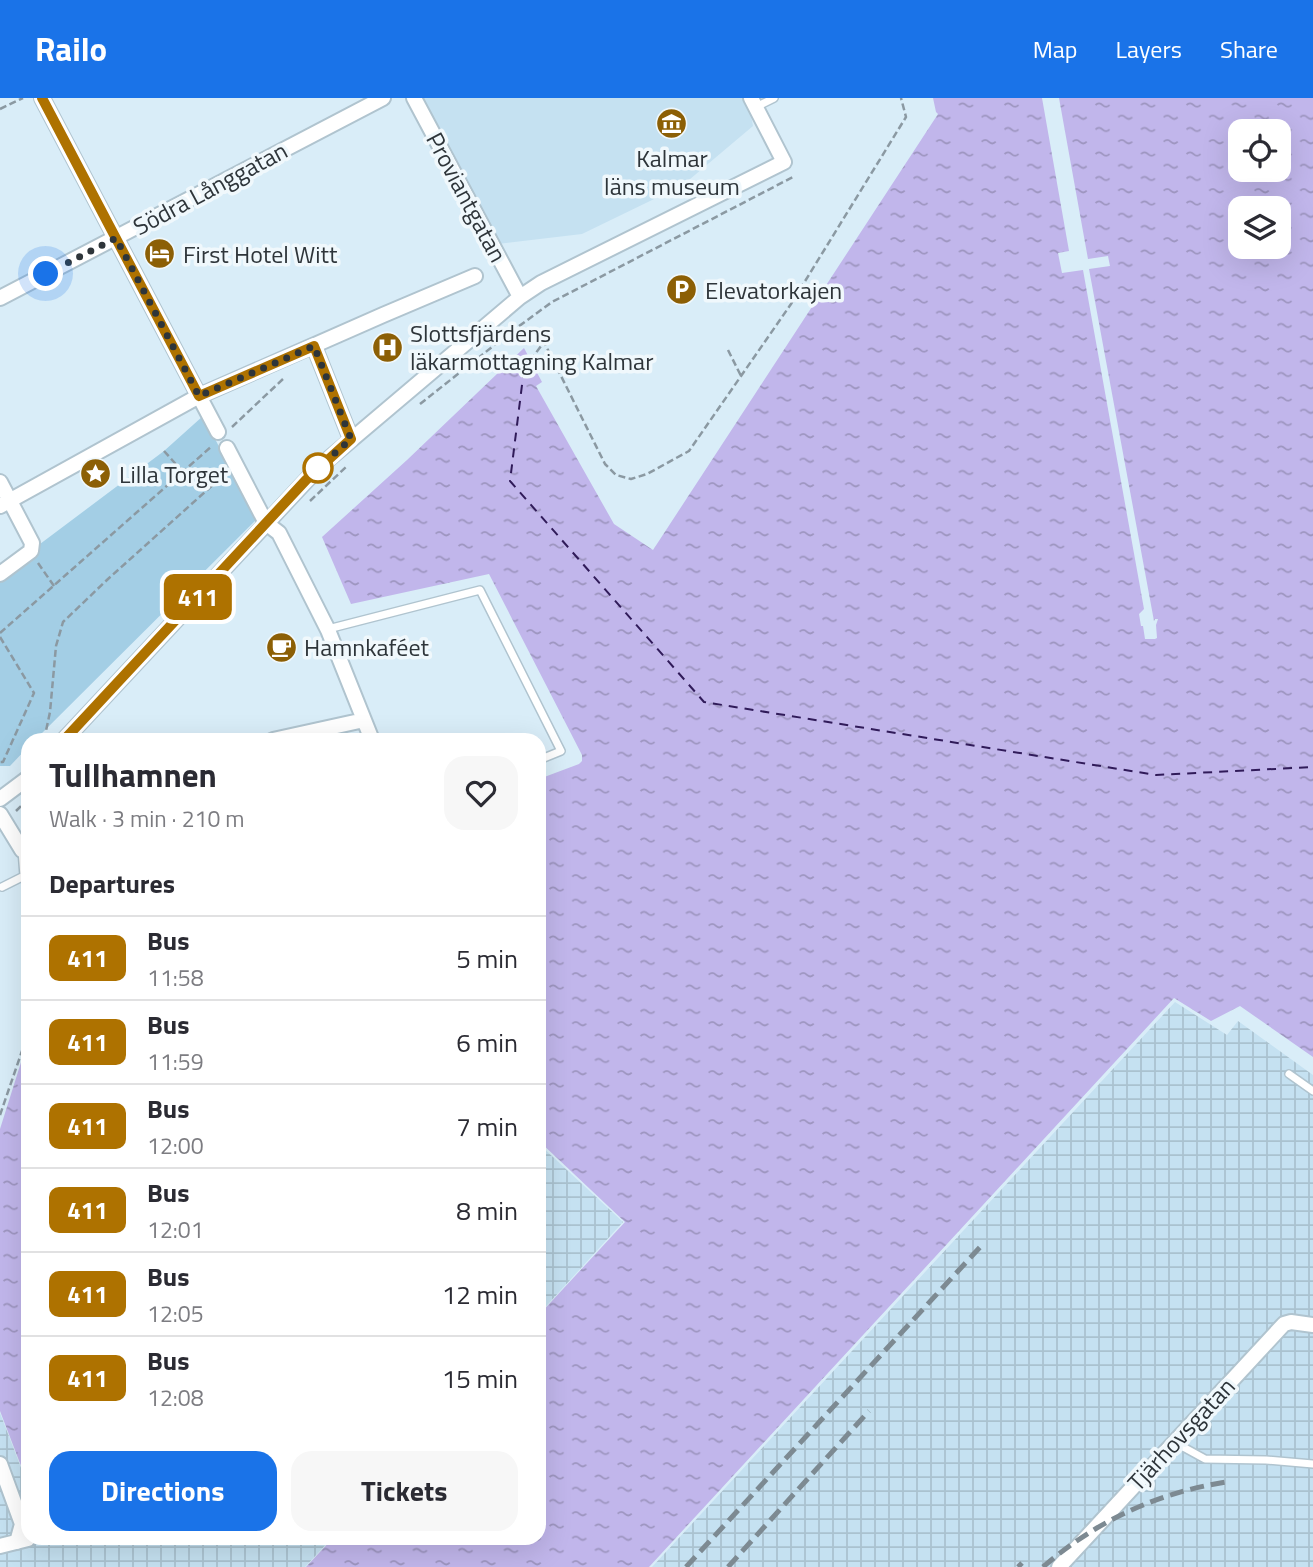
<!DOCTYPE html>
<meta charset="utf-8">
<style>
body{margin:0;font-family:"Titillium Web",sans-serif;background:#f7f7f7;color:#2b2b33;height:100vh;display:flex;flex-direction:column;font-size:26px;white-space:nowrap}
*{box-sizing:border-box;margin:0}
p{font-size:23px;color:#7c7c81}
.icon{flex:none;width:38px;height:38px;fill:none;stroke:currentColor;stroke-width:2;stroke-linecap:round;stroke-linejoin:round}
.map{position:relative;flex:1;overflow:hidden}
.details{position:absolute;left:21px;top:635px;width:525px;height:812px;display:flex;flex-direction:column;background:#fff;border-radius:21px;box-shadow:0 7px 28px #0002}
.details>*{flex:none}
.badge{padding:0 14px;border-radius:10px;font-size:24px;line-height:46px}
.controls{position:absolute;left:1228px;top:21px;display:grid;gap:14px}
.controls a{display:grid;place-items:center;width:63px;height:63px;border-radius:14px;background:#fff;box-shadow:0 7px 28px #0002;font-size:35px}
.you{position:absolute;width:35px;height:35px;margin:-18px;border:5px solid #fff;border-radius:50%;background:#1a73e8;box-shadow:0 0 0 10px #1a73e833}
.map>.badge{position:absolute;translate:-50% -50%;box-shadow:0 0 0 4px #fff}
h2{padding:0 28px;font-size:26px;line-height:63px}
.round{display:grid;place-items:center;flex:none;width:74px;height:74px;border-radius:21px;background:#f7f7f7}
.summary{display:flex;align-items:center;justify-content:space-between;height:119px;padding:0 28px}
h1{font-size:33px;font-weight:700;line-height:52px}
.action{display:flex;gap:14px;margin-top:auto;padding:14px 28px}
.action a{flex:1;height:80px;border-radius:21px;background:#1a73e8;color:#fff;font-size:28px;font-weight:700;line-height:80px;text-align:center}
.action a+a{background:#f7f7f7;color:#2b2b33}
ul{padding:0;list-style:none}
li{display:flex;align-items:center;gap:21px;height:84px;padding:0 28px;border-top:2px solid #e1e1e2}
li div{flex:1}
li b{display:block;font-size:26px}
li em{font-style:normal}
li .badge{min-width:77px;font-weight:700;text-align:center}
header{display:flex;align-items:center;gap:42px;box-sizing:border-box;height:98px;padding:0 35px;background:#1a73e8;color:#fff}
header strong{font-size:33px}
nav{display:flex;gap:38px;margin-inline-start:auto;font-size:24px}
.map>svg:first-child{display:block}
.built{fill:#c5e1f1}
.industrial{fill:url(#industrial-grid)}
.park{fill:#a3cee5}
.water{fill:url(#water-ripples);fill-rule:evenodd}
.pier{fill:#d9edf8}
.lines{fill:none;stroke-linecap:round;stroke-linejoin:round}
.ferry{stroke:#301b59;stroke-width:2;stroke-dasharray:9 7;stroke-linecap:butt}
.lane-casing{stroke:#b0c4cf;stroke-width:10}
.street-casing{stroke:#b0c4cf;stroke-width:18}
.path{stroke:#8b99a2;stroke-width:2.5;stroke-dasharray:7 3.5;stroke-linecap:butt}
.lane{stroke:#fff;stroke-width:7}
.street{stroke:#fff;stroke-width:14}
.rail{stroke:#7d8a92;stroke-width:5;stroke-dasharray:14 7;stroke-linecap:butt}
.line-casing{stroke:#fff;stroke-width:16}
.line{stroke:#ae7200;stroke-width:10}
.walk{stroke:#2e353a;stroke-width:7;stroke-dasharray:0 12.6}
.stop-dot{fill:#fff;stroke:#ae7200;stroke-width:3.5}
.labels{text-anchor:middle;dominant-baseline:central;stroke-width:7;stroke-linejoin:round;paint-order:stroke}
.poi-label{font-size:24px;fill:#2e353a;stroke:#f0f8fc;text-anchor:start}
.street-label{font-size:24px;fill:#2e353a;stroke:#f0f8fc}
</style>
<header>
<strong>Railo</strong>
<nav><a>Map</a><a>Layers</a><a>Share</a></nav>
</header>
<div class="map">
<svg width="1313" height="1469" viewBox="0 0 1313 1469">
<defs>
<pattern id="industrial-grid" width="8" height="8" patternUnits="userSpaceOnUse" patternTransform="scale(1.75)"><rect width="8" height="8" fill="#c5e1f1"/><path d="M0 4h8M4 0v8" fill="none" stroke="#aac2cf"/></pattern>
<pattern id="water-ripples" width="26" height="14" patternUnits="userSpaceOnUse" patternTransform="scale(1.75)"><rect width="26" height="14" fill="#c1b6eb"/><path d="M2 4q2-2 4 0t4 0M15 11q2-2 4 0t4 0" fill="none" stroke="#9d95bf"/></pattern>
</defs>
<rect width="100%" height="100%" fill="#d9edf8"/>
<path class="built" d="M 420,0 L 744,0 L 750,11 L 753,28 L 683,87 L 582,136 L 498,146 Z
M 347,630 L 350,642 L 295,642 Z"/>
<path class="industrial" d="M 1175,904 L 1227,937 L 1238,923 L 1313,977 L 1313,1469 L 652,1469 Z
M 539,1046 L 623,1124 L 539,1216 Z
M 0,1315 L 28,1388 L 28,1440 L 332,1440 L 305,1469 L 0,1469 Z"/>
<path class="park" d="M 203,318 L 257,421 L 35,642 L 28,642 L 28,649 L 10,668 L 0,668 L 0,476 L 164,353 Z"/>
<path class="water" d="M 933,0 L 1313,0 L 1313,959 L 1240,908 L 1211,923 L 1174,900 L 649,1469 L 306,1469 L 333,1440 L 539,1440 L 539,1217 L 625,1124 L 539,1043 L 539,681 L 579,666 L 582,663 L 582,657 L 489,476 L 351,506 L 322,439 L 407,362 L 524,250 L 542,284 L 536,288 L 614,426 L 653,452 L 938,16 L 936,14 ZM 1241,33 L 1279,33 L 1279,72 L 1241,72 ZM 1241,110 L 1279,110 L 1279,149 L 1241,149 Z
M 28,954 L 28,1386 L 0,1313 L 0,1031 L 23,958 Z"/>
<path class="pier" d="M 1042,0 L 1059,0 L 1088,161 L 1108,158 L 1110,168 L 1089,171 L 1154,523 L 1155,521 L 1158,521 L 1156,527 L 1157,540 L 1155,541 L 1145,541 L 1143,528 L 1141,528 L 1139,516 L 1144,511 L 1083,172 L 1062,175 L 1058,155 L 1069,153 Z"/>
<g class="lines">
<path class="ferry" d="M 524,271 L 510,383 L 704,604 L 1156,677 L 1313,669"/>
<defs>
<path id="lane" d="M 756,9 L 774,0
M 328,531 L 480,492 L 561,653 L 539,662
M 22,752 L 24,778 L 28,785
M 2,789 L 24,778
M 1289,976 L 1313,993
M 1174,1344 L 1205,1361 L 1266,1362 L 1313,1366"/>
<path id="street" d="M 42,0 L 218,334
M 414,0 L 520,199
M 0,200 L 383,0
M 314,248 L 351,341
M 227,350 L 266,425 L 279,435 L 328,532 L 372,642
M 0,384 L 32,445 L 31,453 L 0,476
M 0,408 L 199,298 L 383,217 L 475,178
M 64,642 L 318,370 L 520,199 L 541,185 L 784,64 L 751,0
M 273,642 L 364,622
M 0,701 L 28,680
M 0,716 L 22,752 L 28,750
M 0,1366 L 22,1426 L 17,1444
M 0,1448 L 28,1441
M 1059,1469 L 1284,1226 L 1291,1224 L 1313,1227"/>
</defs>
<use href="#lane" class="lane-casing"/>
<use href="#street" class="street-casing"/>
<path class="path" d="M 0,11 L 23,0
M 511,234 L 544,244 L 605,366 L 616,377 L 631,381 L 647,376 L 689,353 L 791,206 L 906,19 L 901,0
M 728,252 L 741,278
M 524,271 L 544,244
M 420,306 L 511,234 L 552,204 L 793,79
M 232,329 L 283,281
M 164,353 L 183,374
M 310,403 L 346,369
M 38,465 L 54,488
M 0,535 L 212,348
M 0,539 L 34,595 L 3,664 L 0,664
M 44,642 L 50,614 L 56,548 L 63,524 L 108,481 L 225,376
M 16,713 L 26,703
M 0,1017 L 22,953 L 28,949"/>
<use href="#lane" class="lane"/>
<use href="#street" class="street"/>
<path class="rail" d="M 686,1469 L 982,1147
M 728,1469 L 869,1313
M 1018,1469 L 1022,1465
M 1043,1469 C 1096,1423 1157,1395 1226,1384"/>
</g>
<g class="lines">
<defs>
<path id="line" d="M 42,0 L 199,298 L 314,248 L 351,341 L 306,382 L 64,642"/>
</defs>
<use href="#line" class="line-casing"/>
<use href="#line" class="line"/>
<path class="walk" d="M 46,176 L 116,140 L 199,298 L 314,248 L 351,341 L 318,370"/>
</g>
<defs>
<symbol id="museum-disc" viewBox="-11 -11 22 22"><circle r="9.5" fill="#8c5f05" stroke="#f0f8fc"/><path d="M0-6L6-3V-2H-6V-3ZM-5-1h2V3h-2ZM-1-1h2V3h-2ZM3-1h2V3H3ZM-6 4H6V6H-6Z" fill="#fff"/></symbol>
<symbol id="hotel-disc" viewBox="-11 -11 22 22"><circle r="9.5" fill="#8c5f05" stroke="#f0f8fc"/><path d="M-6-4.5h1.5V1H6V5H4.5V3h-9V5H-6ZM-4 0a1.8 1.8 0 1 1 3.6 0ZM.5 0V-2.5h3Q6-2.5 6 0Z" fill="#fff"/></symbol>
<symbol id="parking-disc" viewBox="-11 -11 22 22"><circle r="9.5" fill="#8c5f05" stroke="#f0f8fc"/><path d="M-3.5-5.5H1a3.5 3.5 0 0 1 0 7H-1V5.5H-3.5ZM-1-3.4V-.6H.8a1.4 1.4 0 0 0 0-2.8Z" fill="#fff"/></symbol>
<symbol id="hospital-disc" viewBox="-11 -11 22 22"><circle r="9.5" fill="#8c5f05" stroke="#f0f8fc"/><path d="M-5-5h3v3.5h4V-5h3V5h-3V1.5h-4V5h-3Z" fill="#fff"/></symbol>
<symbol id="sight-disc" viewBox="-11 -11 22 22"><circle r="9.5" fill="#8c5f05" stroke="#f0f8fc"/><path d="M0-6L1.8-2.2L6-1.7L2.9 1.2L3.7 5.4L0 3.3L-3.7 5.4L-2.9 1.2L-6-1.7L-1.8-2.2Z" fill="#fff"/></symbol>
<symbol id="cafe-disc" viewBox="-11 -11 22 22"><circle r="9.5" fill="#8c5f05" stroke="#f0f8fc"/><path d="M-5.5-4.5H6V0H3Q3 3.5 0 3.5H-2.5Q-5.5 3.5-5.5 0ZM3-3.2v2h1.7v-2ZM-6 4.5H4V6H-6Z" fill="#fff"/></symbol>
</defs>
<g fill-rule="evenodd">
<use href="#museum-disc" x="654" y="8" width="35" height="35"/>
<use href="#hotel-disc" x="142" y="138" width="35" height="35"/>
<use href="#parking-disc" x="664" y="174" width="35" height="35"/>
<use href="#hospital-disc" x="370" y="232" width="35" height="35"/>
<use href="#sight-disc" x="78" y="358" width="35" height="35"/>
<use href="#cafe-disc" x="264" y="532" width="35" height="35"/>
</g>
<circle class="stop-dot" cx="318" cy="370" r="14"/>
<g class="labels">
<g class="poi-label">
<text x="672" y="60" text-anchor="middle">Kalmar<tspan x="672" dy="28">läns museum</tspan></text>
<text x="183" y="156">First Hotel Witt</text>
<text x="705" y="192">Elevatorkajen</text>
<text x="410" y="235">Slottsfjärdens<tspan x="410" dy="28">läkarmottagning Kalmar</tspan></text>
<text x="119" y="376">Lilla Torget</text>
<text x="304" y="549">Hamnkaféet</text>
</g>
<g class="street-label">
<text transform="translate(210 90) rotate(-28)">Södra Långgatan</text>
<text transform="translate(467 99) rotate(62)">Proviantgatan</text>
<text transform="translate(1181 1336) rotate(-47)">Tjärhovsgatan</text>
</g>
</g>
</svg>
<div class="controls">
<a><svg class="icon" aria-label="locate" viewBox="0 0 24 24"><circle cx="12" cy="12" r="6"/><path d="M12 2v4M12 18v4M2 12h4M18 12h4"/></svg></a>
<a><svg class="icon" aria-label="layers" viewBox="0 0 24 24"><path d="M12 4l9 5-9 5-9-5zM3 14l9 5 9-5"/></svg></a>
</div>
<div class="you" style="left:46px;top:176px"></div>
<b class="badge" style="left:198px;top:499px;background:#ae7200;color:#fff">411</b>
<section class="details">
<div class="summary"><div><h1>Tullhamnen</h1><p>Walk · 3 min · 210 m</p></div><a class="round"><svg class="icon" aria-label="heart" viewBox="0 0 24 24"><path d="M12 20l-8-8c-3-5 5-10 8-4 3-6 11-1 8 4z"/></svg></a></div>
<h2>Departures</h2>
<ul>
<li><span class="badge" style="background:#ae7200;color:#fff">411</span><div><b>Bus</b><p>11:58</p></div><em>5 min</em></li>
<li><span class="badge" style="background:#ae7200;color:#fff">411</span><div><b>Bus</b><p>11:59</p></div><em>6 min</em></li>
<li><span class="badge" style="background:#ae7200;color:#fff">411</span><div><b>Bus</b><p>12:00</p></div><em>7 min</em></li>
<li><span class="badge" style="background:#ae7200;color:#fff">411</span><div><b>Bus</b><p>12:01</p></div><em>8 min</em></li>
<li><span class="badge" style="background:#ae7200;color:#fff">411</span><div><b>Bus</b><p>12:05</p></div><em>12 min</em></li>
<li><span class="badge" style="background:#ae7200;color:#fff">411</span><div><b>Bus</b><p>12:08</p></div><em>15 min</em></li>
</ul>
<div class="action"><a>Directions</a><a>Tickets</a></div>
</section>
</div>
